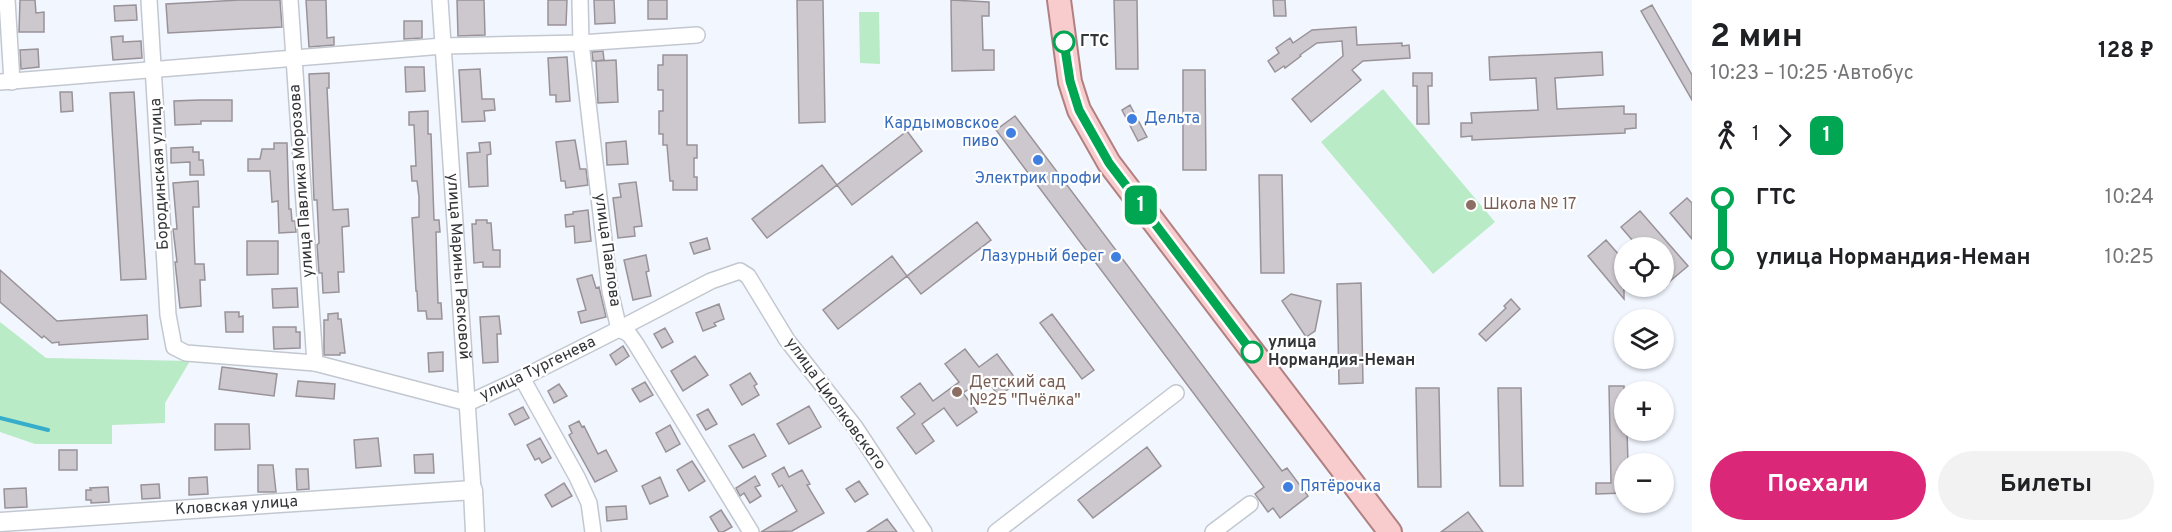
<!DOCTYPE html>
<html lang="ru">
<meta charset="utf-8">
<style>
body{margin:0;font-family:Overpass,sans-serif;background:#f2f2f2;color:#202124;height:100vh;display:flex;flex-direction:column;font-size:22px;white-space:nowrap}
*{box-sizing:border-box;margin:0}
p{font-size:20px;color:#757577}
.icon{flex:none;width:33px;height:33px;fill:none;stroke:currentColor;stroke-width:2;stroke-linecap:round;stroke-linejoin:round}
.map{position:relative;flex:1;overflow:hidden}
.sheet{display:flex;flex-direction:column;background:#fff;width:480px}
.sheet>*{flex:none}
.badge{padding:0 12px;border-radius:9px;font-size:21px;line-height:39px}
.tools{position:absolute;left:1614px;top:237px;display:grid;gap:12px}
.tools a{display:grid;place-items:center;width:60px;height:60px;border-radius:50%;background:#fff;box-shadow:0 2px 4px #0004;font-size:30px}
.map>.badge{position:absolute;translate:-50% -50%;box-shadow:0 0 0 3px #fff}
.legs{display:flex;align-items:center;gap:9px;height:66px;padding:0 18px;font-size:20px}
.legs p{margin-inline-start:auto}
.head{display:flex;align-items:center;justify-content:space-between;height:102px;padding:0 18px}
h1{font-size:33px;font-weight:700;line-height:45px}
.primary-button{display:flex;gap:12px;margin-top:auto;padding:12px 18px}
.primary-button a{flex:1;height:69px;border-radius:36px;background:#db2777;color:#fff;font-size:24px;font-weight:700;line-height:69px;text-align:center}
.primary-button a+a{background:#f2f2f2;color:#202124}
ul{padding:0 18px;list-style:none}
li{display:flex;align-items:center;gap:21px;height:60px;font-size:22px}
li i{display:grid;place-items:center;width:9px;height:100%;margin:0 8px;background:currentColor}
li i::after{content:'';width:15px;height:15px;margin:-8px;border:4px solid;border-radius:50%;background:#fff}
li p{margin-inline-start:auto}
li:first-child i{background:linear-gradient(#0000 50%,currentColor 0)}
li:last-child i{background:linear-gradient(currentColor 50%,#0000 0)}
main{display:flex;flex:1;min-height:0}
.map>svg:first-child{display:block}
.green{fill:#b9ebc6}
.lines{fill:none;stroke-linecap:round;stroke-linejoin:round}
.stream{stroke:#36adcb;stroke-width:4}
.building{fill:#cdc7ce;stroke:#999399;stroke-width:1.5}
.minor-casing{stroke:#c3c8d0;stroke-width:18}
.tertiary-casing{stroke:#c3c8d0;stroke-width:21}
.primary-casing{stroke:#b18082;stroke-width:26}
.minor{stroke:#fff;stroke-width:15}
.tertiary{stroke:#fff;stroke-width:18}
.primary{stroke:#f8cbcc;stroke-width:22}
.line-1-casing{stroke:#fff;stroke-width:14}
.line-1{stroke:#00a651;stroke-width:9}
.stop-1-dot{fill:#fff;stroke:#00a651;stroke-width:3}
.shop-dot{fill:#3f7fe0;stroke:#fff;stroke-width:2}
.education-dot{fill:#8d6e63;stroke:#fff;stroke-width:2}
.labels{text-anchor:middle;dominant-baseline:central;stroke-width:4.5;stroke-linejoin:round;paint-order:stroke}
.stop-label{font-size:16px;font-weight:bold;fill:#343539;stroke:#fff;text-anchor:start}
.shop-label{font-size:16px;fill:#366cbe;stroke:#fff;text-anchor:start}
.street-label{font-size:16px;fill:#343539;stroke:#fff}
.education-label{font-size:16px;fill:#785e54;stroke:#fff;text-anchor:start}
</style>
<main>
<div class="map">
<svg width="1692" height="532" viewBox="0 0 1692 532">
<rect width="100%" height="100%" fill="#f2f6fe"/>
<path class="green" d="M 859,12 L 879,12 L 880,64 L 860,63 Z
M 1383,89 L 1495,222 L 1433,274 L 1321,142 Z
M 0,322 L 46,358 L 190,361 L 165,403 L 165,423 L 112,425 L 112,444 L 35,444 L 0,432 Z"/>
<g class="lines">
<path class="stream" d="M 0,418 L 48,430"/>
</g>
<path class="building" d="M 20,0 L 35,0 L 36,13 L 44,12 L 44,32 L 19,32 Z
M 240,0 L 280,0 L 282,27 L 168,33 L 166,4 Z
M 306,0 L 326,0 L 327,38 L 334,37 L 334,45 L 309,47 Z
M 457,0 L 484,0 L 485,35 L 458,36 Z
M 548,0 L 567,0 L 566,25 L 548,25 Z
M 594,0 L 614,0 L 615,23 L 595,24 Z
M 648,0 L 667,0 L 667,19 L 648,19 Z
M 797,0 L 823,0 L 825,122 L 799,123 Z
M 951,0 L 989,2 L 989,16 L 982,16 L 983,50 L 994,50 L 994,70 L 952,71 Z
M 1114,0 L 1137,0 L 1138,69 L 1116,69 Z
M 1273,0 L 1285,0 L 1286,16 L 1274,16 Z
M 136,5 L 137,20 L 115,21 L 114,6 Z
M 1652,5 L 1692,75 L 1692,100 L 1641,11 Z
M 404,21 L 422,21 L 422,38 L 404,39 Z
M 1356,27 L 1357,45 L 1402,43 L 1402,46 L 1409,45 L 1410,58 L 1363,61 L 1352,70 L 1361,80 L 1311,122 L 1292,99 L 1343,56 L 1342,41 L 1317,43 L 1300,55 L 1301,56 L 1285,68 L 1284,66 L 1275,72 L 1268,61 L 1279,53 L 1276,48 L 1290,38 L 1293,43 L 1312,30 Z
M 123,36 L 123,42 L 141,41 L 142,58 L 113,60 L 111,37 Z
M 38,49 L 39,67 L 21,69 L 20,50 Z
M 603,51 L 604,60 L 596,61 L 616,60 L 618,102 L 598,103 L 596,61 L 593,61 L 592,52 Z
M 1602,52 L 1603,75 L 1555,78 L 1557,109 L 1624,106 L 1624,114 L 1636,114 L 1636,128 L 1625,129 L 1625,133 L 1472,140 L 1472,136 L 1461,137 L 1461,123 L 1472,123 L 1471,113 L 1538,110 L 1536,78 L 1490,80 L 1489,57 Z
M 663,55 L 687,55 L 687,145 L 697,145 L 697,158 L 694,158 L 694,177 L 697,177 L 697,190 L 673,190 L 673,181 L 670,181 L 667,145 L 663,145 L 663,134 L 659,134 L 659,111 L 663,111 L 663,90 L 658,90 L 658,65 L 663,65 Z
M 567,57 L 570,101 L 556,102 L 556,95 L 550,95 L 548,58 Z
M 405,67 L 424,67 L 425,91 L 406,92 Z
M 480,69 L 482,99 L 494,99 L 495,110 L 484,111 L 485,121 L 462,122 L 459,70 Z
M 1183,70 L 1205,70 L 1206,170 L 1183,170 Z
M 329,73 L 329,88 L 327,88 L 333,210 L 348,209 L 349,226 L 342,227 L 344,272 L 338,272 L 339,292 L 323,293 L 322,273 L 319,273 L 317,245 L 319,243 L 317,200 L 314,200 L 309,74 Z
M 1413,73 L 1432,73 L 1432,86 L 1428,86 L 1429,124 L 1417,124 L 1417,86 L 1413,86 Z
M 60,92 L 72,92 L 73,111 L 61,112 Z
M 134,92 L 146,279 L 121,280 L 110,93 Z
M 200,100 L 232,100 L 232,121 L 201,121 L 201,124 L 175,125 L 174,101 Z
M 1130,105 L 1147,137 L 1138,141 L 1122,110 Z
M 428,111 L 428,134 L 431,134 L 434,220 L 439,220 L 440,232 L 436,232 L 437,271 L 438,303 L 441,303 L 442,319 L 427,319 L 426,311 L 418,311 L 417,291 L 416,291 L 412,218 L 419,217 L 419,197 L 417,181 L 412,181 L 411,166 L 416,166 L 414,125 L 409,125 L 409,112 Z
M 1015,116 L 1282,471 L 1287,468 L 1308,496 L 1280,518 L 1273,508 L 1268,512 L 1255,494 L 1264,487 L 996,130 Z
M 907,131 L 922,151 L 852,205 L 837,185 Z
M 575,140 L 580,169 L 586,169 L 588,185 L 566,188 L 565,181 L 561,181 L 556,142 Z
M 626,141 L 628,164 L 607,165 L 606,143 Z
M 490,142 L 491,154 L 487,155 L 488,186 L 469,187 L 467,153 L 480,152 L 479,143 Z
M 274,143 L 287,143 L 289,209 L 291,209 L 292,221 L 295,221 L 296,232 L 279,233 L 278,201 L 272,202 L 270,171 L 248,171 L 248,159 L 260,159 L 262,149 L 274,149 Z
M 193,147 L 193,152 L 199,152 L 199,160 L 203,160 L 204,175 L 190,175 L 190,162 L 171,163 L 171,148 Z
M 822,165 L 837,185 L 767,238 L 752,219 Z
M 1259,175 L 1282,175 L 1284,273 L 1261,273 Z
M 198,181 L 199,207 L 193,207 L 194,239 L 195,264 L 204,264 L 205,280 L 200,280 L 201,306 L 180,308 L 175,262 L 177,262 L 173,229 L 177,229 L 173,183 Z
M 636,182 L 642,226 L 634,227 L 635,236 L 618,238 L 613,198 L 621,197 L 619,184 Z
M 1687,198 L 1692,203 L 1692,239 L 1670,213 Z
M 588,210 L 591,241 L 575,243 L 574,226 L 566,227 L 565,215 L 573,214 L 573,212 Z
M 1640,211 L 1688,266 L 1669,282 L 1664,276 L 1664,248 L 1639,248 L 1621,227 Z
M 476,220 L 487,220 L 487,223 L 491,223 L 493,250 L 500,250 L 500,267 L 483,267 L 483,262 L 474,263 L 472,224 L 476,224 Z
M 977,222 L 991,240 L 921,294 L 907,276 Z
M 707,238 L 710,249 L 694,254 L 690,243 Z
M 1606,240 L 1620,256 L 1624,252 L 1624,299 L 1588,256 Z
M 247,241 L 278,241 L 278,274 L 247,275 Z
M 646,255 L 649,271 L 646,272 L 651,296 L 633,300 L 624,260 Z
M 892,256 L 907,276 L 838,329 L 823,310 Z
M 0,270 L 57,321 L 147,315 L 148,339 L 59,345 L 59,342 L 52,343 L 44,336 L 42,338 L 0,302 Z
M 592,275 L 596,288 L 599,287 L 606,317 L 581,323 L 578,312 L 586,310 L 577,279 Z
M 1361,283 L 1363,383 L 1339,384 L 1337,284 Z
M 297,288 L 298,307 L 273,308 L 272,289 Z
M 1291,294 L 1321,301 L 1315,331 L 1306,337 L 1282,301 Z
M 1511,299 L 1520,309 L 1486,341 L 1479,334 L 1506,308 L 1504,306 Z
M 719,304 L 724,319 L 714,323 L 716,326 L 703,331 L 696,313 Z
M 225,312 L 239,312 L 239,317 L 243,316 L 243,332 L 226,332 Z
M 338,313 L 338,319 L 341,319 L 345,353 L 340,353 L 340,355 L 324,355 L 324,320 L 328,320 L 328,314 Z
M 1052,314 L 1094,370 L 1082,379 L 1040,323 Z
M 499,316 L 501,334 L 497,334 L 498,362 L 483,363 L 480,317 Z
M 273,327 L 296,327 L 296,332 L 300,332 L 300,348 L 274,349 Z
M 665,328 L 673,342 L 662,348 L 654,334 Z
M 623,346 L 629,356 L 616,365 L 610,355 Z
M 965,349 L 979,367 L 997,354 L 1018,382 L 999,396 L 985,378 L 963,393 L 977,412 L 957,426 L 944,408 L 922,424 L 934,441 L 916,454 L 897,428 L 915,414 L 901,397 L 920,383 L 933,401 L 959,382 L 945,364 Z
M 443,352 L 443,371 L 429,372 L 428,353 Z
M 695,356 L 708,375 L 683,391 L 671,371 Z
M 222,367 L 277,374 L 274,396 L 219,389 Z
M 750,373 L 757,384 L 754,386 L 759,395 L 742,405 L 730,385 Z
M 298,381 L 335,384 L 334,399 L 296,396 Z
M 645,382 L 653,395 L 640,402 L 632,389 Z
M 559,384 L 567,396 L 554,403 L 548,391 Z
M 1609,386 L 1624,386 L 1624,430 L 1627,430 L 1628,464 L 1624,464 L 1624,493 L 1596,494 L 1596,483 L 1611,483 Z
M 1416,388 L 1439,388 L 1441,487 L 1418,487 Z
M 1498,388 L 1521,388 L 1523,486 L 1500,486 Z
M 809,406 L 821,427 L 789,444 L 777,424 Z
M 523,407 L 529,418 L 515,425 L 509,414 Z
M 708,409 L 717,424 L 706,430 L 697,415 Z
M 579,421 L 582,427 L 584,426 L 598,454 L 606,450 L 617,471 L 595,482 L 569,435 L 572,433 L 569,426 Z
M 215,424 L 249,424 L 250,449 L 215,450 Z
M 670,425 L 680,444 L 666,452 L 656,433 Z
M 754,434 L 766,456 L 743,468 L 729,446 Z
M 378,438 L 381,466 L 356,468 L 354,440 Z
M 540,438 L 551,458 L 542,463 L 539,458 L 535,460 L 527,445 Z
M 1147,447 L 1161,466 L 1093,518 L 1078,500 Z
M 59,450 L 77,450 L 77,470 L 59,470 Z
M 433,454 L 434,473 L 415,473 L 414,455 Z
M 692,461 L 705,481 L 689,491 L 677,470 Z
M 258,465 L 273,465 L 276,492 L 258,492 Z
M 784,467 L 789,477 L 802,470 L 810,484 L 807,485 L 824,513 L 792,531 L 761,532 L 797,511 L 782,485 L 779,487 L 772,474 Z
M 296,469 L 308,469 L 309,489 L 297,490 Z
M 755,476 L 760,485 L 755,487 L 761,496 L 750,503 L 744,493 L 740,496 L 736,488 Z
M 207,477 L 208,494 L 189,495 L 189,478 Z
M 660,477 L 668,496 L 650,504 L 642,486 Z
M 859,481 L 868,494 L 855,502 L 846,489 Z
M 564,483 L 572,496 L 552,507 L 545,495 Z
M 159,484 L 160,498 L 142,499 L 141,485 Z
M 108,487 L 109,502 L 91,503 L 91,500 L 86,500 L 86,490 L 91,490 L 90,488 Z
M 26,488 L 27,507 L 5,508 L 4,489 Z
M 626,506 L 627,519 L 607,521 L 606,507 Z
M 721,510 L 732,527 L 723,532 L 719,532 L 710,517 Z
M 1468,512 L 1483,532 L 1441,532 Z
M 887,519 L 897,532 L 867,532 Z"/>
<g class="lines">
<defs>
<g id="minor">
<path d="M 7,0 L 12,82"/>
<path d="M 149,0 L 168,315 L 174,347 L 186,353 L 315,363 L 468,403 L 522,378 L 619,329 L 711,281 L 740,271 L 748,276 L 787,340 L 855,427 L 924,532"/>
<path d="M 290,0 L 315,363"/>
<path id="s1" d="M 440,0 L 473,490"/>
<path d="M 580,0 L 581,43 L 610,291 L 619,329 L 629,334 L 636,344 L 751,532"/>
<path d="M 0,82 L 443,46 L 581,43 L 697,35"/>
<path d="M 522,378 L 577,477 L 589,503 L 593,532"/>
<path d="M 996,532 L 1176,393"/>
<path d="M 1213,532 L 1250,504"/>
</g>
<g id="tertiary">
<path id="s2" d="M 0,522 L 473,490 L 475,532"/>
</g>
<path id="primary" d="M 1059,0 L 1070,82 L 1079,110 L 1109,163 L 1390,532"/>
</defs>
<use href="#minor" class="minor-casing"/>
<use href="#tertiary" class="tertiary-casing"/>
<use href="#primary" class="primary-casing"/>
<use href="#minor" class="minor"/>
<use href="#tertiary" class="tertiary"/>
<use href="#primary" class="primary"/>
</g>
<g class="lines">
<defs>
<path id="line-1" d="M 1064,42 L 1070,81 L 1079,110 L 1109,163 L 1252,352"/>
</defs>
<use href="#line-1" class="line-1-casing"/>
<use href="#line-1" class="line-1"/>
</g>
<g class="stop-1-dot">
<circle cx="1064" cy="42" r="10"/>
<circle cx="1252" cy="352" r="10"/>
</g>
<g class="shop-dot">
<circle cx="1132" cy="119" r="6"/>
<circle cx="1011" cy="133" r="6"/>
<circle cx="1038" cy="160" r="6"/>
<circle cx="1116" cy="257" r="6"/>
<circle cx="1288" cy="487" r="6"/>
</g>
<g class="education-dot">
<circle cx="1471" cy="205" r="6"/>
<circle cx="957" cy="392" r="6"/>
</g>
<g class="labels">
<g class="stop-label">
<text x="1080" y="42">ГТС</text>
<text x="1268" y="343">улица<tspan x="1268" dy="18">Нормандия-Неман</tspan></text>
</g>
<g class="shop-label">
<text x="1144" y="119">Дельта</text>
<text x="999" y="124" text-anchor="end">Кардымовское<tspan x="999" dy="18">пиво</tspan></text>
<text x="1038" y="179" text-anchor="middle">Электрик профи</text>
<text x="1104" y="257" text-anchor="end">Лазурный берег</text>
<text x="1300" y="487">Пятёрочка</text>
</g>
<g class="street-label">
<text transform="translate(160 174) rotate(-93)">Бородинская улица</text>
<text transform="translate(302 181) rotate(-94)">улица Павлика Морозова</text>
<text transform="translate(607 250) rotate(82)">улица Павлова</text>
<text stroke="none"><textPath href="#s1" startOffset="267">улица Марины Расковой</textPath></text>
<text transform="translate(538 369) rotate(-26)">улица Тургенева</text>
<text transform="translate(835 404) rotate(54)">улица Циолковского</text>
<text stroke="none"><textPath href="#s2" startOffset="237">Кловская улица</textPath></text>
</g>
<g class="education-label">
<text x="1483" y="205">Школа № 17</text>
<text x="969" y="383">Детский сад<tspan x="969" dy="18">№25 "Пчёлка"</tspan></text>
</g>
</g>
</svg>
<div class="tools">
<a><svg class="icon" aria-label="locate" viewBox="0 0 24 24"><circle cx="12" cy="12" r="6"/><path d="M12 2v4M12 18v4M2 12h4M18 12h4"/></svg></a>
<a><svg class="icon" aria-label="layers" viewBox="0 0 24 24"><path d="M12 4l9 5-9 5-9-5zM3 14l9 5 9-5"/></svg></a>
<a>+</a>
<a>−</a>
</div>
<b class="badge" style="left:1141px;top:205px;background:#00a651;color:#fff">1</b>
</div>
<section class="sheet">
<div class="head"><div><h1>2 мин</h1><p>10:23 – 10:25 · Автобус</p></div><b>128 ₽</b></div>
<div class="legs"><svg class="icon" aria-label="walk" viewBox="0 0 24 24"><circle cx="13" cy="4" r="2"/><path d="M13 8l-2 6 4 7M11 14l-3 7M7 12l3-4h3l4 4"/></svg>1<svg class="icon" aria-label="forward" viewBox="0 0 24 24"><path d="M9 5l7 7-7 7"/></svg><b class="badge" style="background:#00a651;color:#fff">1</b></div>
<ul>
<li><i style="color:#00a651"></i><b>ГТС</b><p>10:24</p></li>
<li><i style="color:#00a651"></i><b>улица Нормандия-Неман</b><p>10:25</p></li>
</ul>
<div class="primary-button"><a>Поехали</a><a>Билеты</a></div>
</section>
</main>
